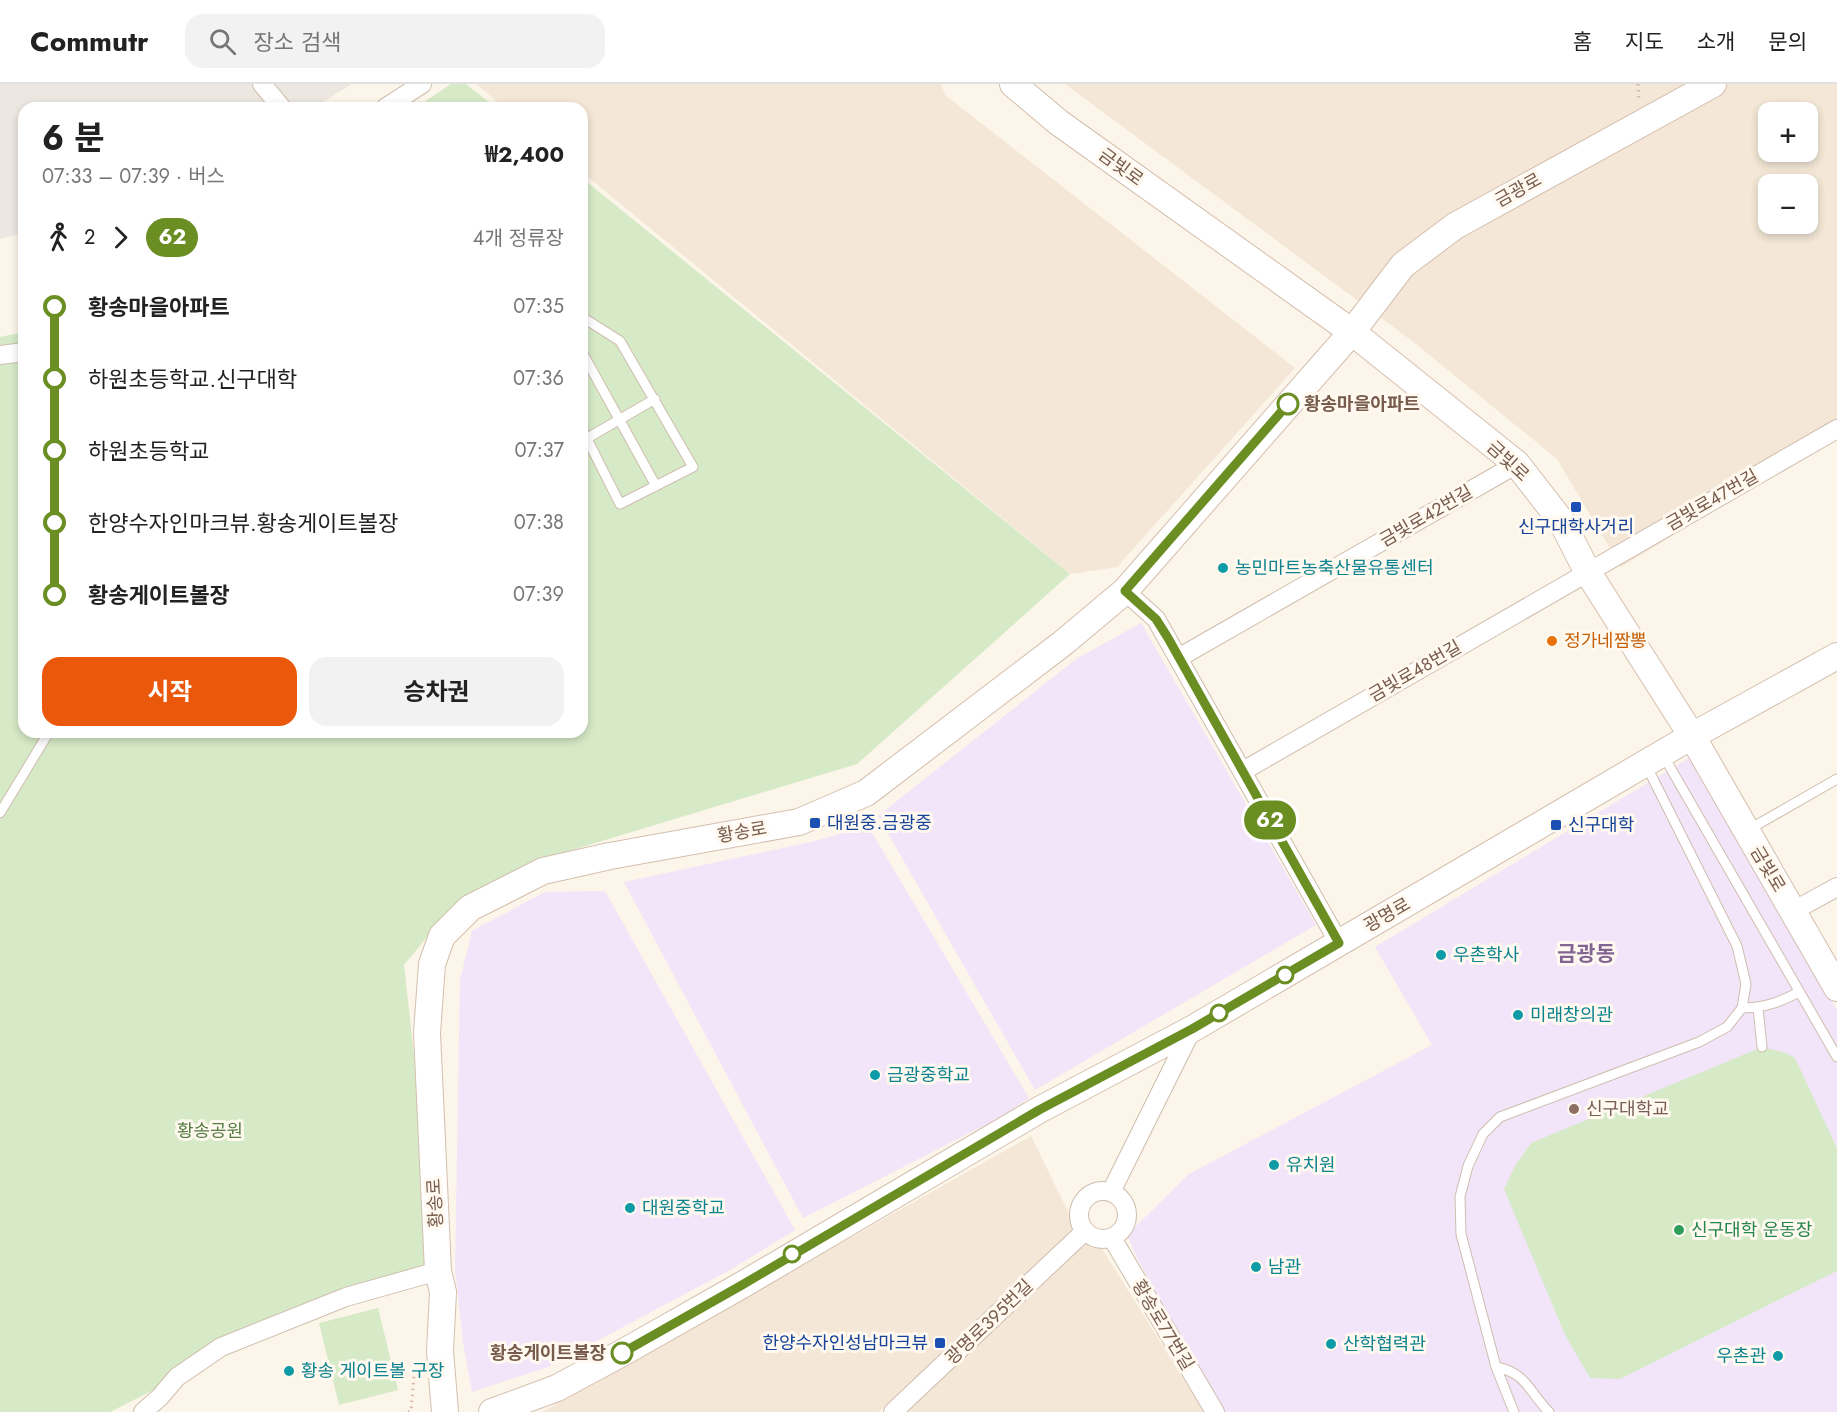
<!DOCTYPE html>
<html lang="ko">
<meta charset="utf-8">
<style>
body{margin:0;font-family:Jost,"Noto Sans KR",sans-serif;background:#f2f2f2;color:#222;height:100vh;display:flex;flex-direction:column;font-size:22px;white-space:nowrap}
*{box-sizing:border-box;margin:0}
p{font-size:20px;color:#767676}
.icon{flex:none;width:33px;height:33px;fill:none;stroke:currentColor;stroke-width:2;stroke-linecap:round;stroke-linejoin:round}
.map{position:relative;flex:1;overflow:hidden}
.panel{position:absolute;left:18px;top:18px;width:570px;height:636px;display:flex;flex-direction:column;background:#fff;border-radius:18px;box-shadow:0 3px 9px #0003}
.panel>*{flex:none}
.badge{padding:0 12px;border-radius:20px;font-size:21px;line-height:39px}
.tools{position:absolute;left:1758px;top:18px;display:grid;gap:12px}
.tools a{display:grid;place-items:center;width:60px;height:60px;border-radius:12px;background:#fff;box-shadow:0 3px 9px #0003;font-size:30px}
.map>.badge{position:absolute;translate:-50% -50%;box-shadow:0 0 0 3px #fff}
.legs{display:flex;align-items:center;gap:9px;height:66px;padding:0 24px;font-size:20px}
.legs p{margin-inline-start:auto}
.overview{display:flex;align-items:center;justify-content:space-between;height:102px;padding:0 24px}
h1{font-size:33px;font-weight:700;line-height:45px}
.primary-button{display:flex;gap:12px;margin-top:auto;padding:12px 24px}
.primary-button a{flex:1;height:69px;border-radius:18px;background:#ea580c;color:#fff;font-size:24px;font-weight:700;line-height:69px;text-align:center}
.primary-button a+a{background:#f2f2f2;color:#222}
ul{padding:0 24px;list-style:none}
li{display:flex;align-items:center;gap:21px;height:72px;font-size:22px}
li i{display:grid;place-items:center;width:9px;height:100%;margin:0 8px;background:currentColor}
li i::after{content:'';width:15px;height:15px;margin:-8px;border:4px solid;border-radius:50%;background:#fff}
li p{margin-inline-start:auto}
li:first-child i{background:linear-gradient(#0000 50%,currentColor 0)}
li:last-child i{background:linear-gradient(currentColor 50%,#0000 0)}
header{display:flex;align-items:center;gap:36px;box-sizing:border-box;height:84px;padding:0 30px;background:#fff;border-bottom:2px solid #e0e0e0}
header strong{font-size:28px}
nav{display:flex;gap:33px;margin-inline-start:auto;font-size:21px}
.search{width:420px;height:54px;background:#f2f2f2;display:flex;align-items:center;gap:15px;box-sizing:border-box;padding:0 21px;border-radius:18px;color:#767676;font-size:22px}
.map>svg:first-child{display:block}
.residential{fill:#f4e7d7;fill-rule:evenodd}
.industrial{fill:#ede7e2}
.education{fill:#f2e5f9}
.green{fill:#d6eac7}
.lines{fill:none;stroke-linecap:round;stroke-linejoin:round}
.lane-casing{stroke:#cfbdae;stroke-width:11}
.street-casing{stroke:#cfbdae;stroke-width:20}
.secondary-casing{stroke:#d4bfae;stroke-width:28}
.path{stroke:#d7b7a3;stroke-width:3;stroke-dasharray:1.5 4.5;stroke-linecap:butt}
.lane{stroke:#fff;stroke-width:9}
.street{stroke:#fff;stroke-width:18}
.secondary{stroke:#fff;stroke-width:26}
.line-1-casing{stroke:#fff;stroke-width:14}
.line-1{stroke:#6b8e23;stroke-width:9}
.stop-1-dot{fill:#fff;stroke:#6b8e23;stroke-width:3}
.transit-dot{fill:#1a4fb4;stroke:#fff9f0;stroke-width:2}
.culture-dot{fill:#0f9aa8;stroke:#fff9f0;stroke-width:2}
.food-dot{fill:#e8710a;stroke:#fff9f0;stroke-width:2}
.education-dot{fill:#8d6e63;stroke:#fff9f0;stroke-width:2}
.leisure-dot{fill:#2e9e5b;stroke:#fff9f0;stroke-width:2}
.labels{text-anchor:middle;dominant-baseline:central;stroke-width:6;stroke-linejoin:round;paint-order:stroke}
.street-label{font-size:18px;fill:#775b4c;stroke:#fff9f0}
.stop-label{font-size:18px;font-weight:bold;fill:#775b4c;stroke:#fff9f0;text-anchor:start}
.transit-label{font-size:18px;fill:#164399;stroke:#fff9f0;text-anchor:start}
.culture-label{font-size:18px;fill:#0d838f;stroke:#fff9f0;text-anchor:start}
.food-label{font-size:18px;fill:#c56008;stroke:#fff9f0;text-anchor:start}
.education-label{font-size:18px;fill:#785e54;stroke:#fff9f0;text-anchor:start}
.park-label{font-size:18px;fill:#557d44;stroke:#fff9f0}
.leisure-label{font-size:18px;fill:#27864d;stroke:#fff9f0;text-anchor:start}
.quarter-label{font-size:21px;font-weight:bold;fill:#836593;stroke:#fff9f0}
</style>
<header>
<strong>Commutr</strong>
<div class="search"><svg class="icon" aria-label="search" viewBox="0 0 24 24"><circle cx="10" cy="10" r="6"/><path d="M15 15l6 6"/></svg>장소 검색</div>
<nav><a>홈</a><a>지도</a><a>소개</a><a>문의</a></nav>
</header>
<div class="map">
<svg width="1837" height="1328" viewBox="0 0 1837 1328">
<rect width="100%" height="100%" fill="#fcf5e9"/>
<path class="residential" d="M 476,0 L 941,0 L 945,11 L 1295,284 L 1117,483 L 1070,490 L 582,88 L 582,24 L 505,24 Z
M 1065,0 L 1837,0 L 1837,351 L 1621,483 L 1557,375 L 1411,256 ZM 1768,28 L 1808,28 L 1808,68 L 1768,68 ZM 1768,100 L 1808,100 L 1808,140 L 1768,140 Z
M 1031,1052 L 1076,1144 L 879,1328 L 542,1328 Z
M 1088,1159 L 1101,1163 L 1204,1328 L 900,1328 L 1076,1168 Z"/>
<path class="industrial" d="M 0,0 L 352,0 L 313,24 L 24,24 L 24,149 L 0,155 Z"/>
<path class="education" d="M 1141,539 L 1316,841 L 1035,1006 L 878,732 L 1076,575 Z
M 1694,671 L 1837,926 L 1837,1328 L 1222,1328 L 1138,1176 L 1127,1151 L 1189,1090 L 1432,961 L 1375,863 Z
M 868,742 L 1029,1014 L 1003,1032 L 803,1134 L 624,798 L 815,757 Z
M 605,807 L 795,1146 L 730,1186 L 548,1283 L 472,1308 L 463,1258 L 455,1186 L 460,896 L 472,847 L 545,808 Z"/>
<path class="green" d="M 451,0 L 466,0 L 496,24 L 415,24 Z
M 582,94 L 1070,490 L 857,680 L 526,780 L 452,823 L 404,881 L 438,1187 L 241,1262 L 110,1328 L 0,1328 L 0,253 L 24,248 L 24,648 L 582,648 Z
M 1762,963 L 1786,969 L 1795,974 L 1837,1064 L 1837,1187 L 1620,1295 L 1590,1294 L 1565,1251 L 1504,1105 L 1515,1082 L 1531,1059 Z
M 378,1224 L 398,1306 L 339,1321 L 319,1239 Z"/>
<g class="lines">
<defs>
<path id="lane" d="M 582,233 L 620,257 L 693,383 L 620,420 L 582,345
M 582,268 L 656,402
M 584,356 L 655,315
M 1663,671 L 1837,973
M 0,729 L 49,648
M 1748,746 L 1837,695
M 1742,924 C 1764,924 1780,918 1799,908
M 1758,924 L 1762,963
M 1496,1283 C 1527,1289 1529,1308 1549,1328
M 1514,1328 L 1496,1283 L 1461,1150 L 1460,1113 L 1468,1082 L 1483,1050 L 1500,1033 L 1699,958 L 1727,943 L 1742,924 L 1746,900 L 1737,862 L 1646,681"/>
<path id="street" d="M 262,0 L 282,24
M 385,24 L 422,0
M 0,271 L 24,268
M 1125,507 L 1156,535 L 1339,859
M 1180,573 L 1517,380
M 1243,687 L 1837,345
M 1793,827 L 1837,803
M1079 1131a24 24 0 1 1 48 0a24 24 0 1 1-48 0Z
M 1111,1108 L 1192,945
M 1112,1154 L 1215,1328
M 143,1328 L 160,1313 L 177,1293 L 221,1263 L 346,1213 L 438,1187
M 893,1328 L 1085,1147"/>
<path id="secondary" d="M 1013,0 L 1058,38 L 1352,248 L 1517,380 L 1562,438 L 1587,487 L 1692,652 L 1837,904
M 445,1328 L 440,1267 L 443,1208 L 438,1187 L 427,949 L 432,880 L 442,852 L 470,824 L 543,787 L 610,772 L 799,738 L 866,709 L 1063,559 L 1125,507 L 1352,248 L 1403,181 L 1455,142 L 1713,0
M 492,1328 L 557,1304 L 622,1269 L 742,1201 L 1039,1026 L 1192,945 L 1692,652 L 1837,572"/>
</defs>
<use href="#lane" class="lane-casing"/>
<use href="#street" class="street-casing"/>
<use href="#secondary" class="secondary-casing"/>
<path class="path" d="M 1638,0 L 1639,16
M 408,1328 L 411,1327 L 414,1292 L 419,1286"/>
<use href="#lane" class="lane"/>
<use href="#street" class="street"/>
<use href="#secondary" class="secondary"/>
</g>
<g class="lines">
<defs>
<path id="line-1" d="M 622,1269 L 742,1201 L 1039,1026 L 1192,945 L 1339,859 L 1168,554 L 1156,535 L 1125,507 L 1288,320"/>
</defs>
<use href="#line-1" class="line-1-casing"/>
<use href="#line-1" class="line-1"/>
</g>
<g class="stop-1-dot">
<circle cx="1288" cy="320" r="10"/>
<circle cx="1285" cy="891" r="8"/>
<circle cx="1219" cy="929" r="8"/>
<circle cx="792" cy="1170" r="8"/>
<circle cx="622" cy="1269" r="10"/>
</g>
<g class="transit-dot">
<rect x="1570" y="417" width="12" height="12" rx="3"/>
<rect x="809" y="733" width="12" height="12" rx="3"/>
<rect x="1550" y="735" width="12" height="12" rx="3"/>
<rect x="934" y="1253" width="12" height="12" rx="3"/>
</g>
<g class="culture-dot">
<circle cx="1223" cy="484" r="6"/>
<circle cx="1441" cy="871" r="6"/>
<circle cx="1518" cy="931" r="6"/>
<circle cx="875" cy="991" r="6"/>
<circle cx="1274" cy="1081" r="6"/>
<circle cx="630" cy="1124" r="6"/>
<circle cx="1256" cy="1183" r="6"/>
<circle cx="1331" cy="1260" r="6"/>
<circle cx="1778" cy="1272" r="6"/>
<circle cx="289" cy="1287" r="6"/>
</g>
<circle class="food-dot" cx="1552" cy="557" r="6"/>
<circle class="education-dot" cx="1574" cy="1025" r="6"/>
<circle class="leisure-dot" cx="1679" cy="1146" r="6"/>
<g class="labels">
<g class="street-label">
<text transform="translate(1121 83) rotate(36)">금빛로</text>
<text transform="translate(1518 106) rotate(-29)">금광로</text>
<text transform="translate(1508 377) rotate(43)">금빛로</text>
<text transform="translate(1712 416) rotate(-30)">금빛로47번길</text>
<text transform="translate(1426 432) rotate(-30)">금빛로42번길</text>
<text transform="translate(1415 587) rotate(-30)">금빛로48번길</text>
<text transform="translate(742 748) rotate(-10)">황송로</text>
<text transform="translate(1768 785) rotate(59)">금빛로</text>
<text transform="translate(1387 831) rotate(-30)">광명로</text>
<text transform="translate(435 1119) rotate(-93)">황송로</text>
<text transform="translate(989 1238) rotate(-44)">광명로395번길</text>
<text transform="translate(1163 1241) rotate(59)">황송로77번길</text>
</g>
<g class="stop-label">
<text x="1304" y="320">황송마을아파트</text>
<text x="606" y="1269" text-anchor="end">황송게이트볼장</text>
</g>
<g class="transit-label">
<text x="1576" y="443" text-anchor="middle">신구대학사거리</text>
<text x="827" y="739">대원중.금광중</text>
<text x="1568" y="741">신구대학</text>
<text x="928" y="1259" text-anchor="end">한양수자인성남마크뷰</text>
</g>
<g class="culture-label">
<text x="1235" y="484">농민마트농축산물유통센터</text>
<text x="1453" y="871">우촌학사</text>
<text x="1530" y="931">미래창의관</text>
<text x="887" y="991">금광중학교</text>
<text x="1286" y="1081">유치원</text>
<text x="642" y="1124">대원중학교</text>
<text x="1268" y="1183">남관</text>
<text x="1343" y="1260">산학협력관</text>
<text x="1766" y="1272" text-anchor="end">우촌관</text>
<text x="301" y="1287">황송 게이트볼 구장</text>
</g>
<g class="food-label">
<text x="1564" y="557">정가네짬뽕</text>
</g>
<g class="education-label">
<text x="1586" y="1025">신구대학교</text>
</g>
<g class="park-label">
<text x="210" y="1047">황송공원</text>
</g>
<g class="leisure-label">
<text x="1691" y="1146">신구대학 운동장</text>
</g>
<g class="quarter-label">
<text x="1586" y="870">금광동</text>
</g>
</g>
</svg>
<div class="tools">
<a>+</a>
<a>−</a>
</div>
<b class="badge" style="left:1270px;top:736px;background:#6b8e23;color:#fff">62</b>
<section class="panel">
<div class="overview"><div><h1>6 분</h1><p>07:33 – 07:39 · 버스</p></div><b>₩2,400</b></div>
<div class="legs"><svg class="icon" aria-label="walk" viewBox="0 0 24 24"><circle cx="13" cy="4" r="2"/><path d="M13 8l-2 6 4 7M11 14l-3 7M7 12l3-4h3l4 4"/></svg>2<svg class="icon" aria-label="forward" viewBox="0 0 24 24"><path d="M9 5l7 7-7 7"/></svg><b class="badge" style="background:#6b8e23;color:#fff">62</b><p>4개 정류장</p></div>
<ul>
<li><i style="color:#6b8e23"></i><b>황송마을아파트</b><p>07:35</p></li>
<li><i style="color:#6b8e23"></i><span>하원초등학교.신구대학</span><p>07:36</p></li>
<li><i style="color:#6b8e23"></i><span>하원초등학교</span><p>07:37</p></li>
<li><i style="color:#6b8e23"></i><span>한양수자인마크뷰.황송게이트볼장</span><p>07:38</p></li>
<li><i style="color:#6b8e23"></i><b>황송게이트볼장</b><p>07:39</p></li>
</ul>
<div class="primary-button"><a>시작</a><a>승차권</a></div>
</section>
</div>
